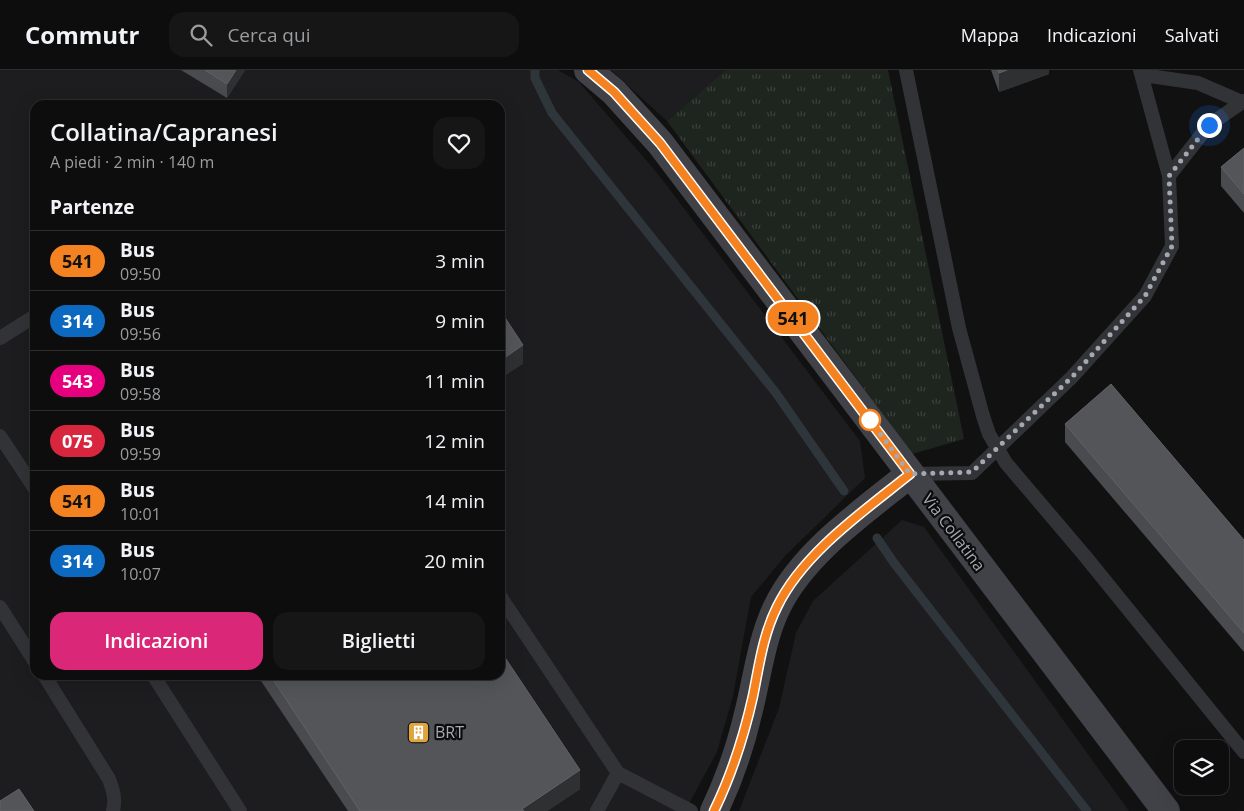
<!DOCTYPE html>
<html lang="it">
<meta charset="utf-8">
<style>
body{margin:0;font-family:"Open Sans",sans-serif;background:#161617;color:#f1f3f6;height:100vh;display:flex;flex-direction:column;font-size:19px;white-space:nowrap}
*{box-sizing:border-box;margin:0}
p{font-size:16px;color:#9a9c9e}
.icon{flex:none;width:28px;height:28px;fill:none;stroke:currentColor;stroke-width:2;stroke-linecap:round;stroke-linejoin:round}
.map{position:relative;flex:1;overflow:hidden}
.panel{position:absolute;left:30px;top:30px;width:475px;height:580px;display:flex;flex-direction:column;background:#0d0d0e;border-radius:15px;box-shadow:0 5px 20px #0002,0 0 0 1px #2d2d2e}
.panel>*{flex:none}
.badge{padding:0 10px;border-radius:16px;font-size:18px;line-height:32px}
.buttons{position:absolute;left:1174px;top:670px;display:grid;gap:10px}
.buttons a{display:grid;place-items:center;width:55px;height:55px;border-radius:10px;background:#0d0d0e;box-shadow:0 5px 20px #0002,0 0 0 1px #2d2d2e;font-size:25px}
.you{position:absolute;width:25px;height:25px;margin:-12px;border:4px solid #fff;border-radius:50%;background:#1a73e8;box-shadow:0 0 0 8px #1a73e833}
.map>.badge{position:absolute;translate:-50% -50%;box-shadow:0 0 0 2px #fff}
h2{padding:0 20px;font-size:19px;line-height:45px}
.round{display:grid;place-items:center;flex:none;width:52px;height:52px;border-radius:15px;background:#161617}
.head{display:flex;align-items:center;justify-content:space-between;height:85px;padding:0 20px}
h1{font-size:24px;font-weight:600;line-height:38px}
.primary-button{display:flex;gap:10px;margin-top:auto;padding:10px 20px}
.primary-button a{flex:1;height:58px;border-radius:15px;background:#db2777;color:#fff;font-size:20px;font-weight:600;line-height:58px;text-align:center}
.primary-button a+a{background:#161617;color:#f1f3f6}
ul{padding:0;list-style:none}
li{display:flex;align-items:center;gap:15px;height:60px;padding:0 20px;border-top:1px solid #2d2d2e}
li div{flex:1}
li b{display:block;font-size:19px}
li em{font-style:normal}
li .badge{min-width:55px;font-weight:700;text-align:center}
header{display:flex;align-items:center;gap:30px;box-sizing:border-box;height:70px;padding:0 25px;background:#0d0d0e;border-bottom:1px solid #2d2d2e}
header strong{font-size:24px}
nav{display:flex;gap:28px;margin-inline-start:auto;font-size:18px}
.search{width:350px;height:45px;background:#161617;display:flex;align-items:center;gap:12px;box-sizing:border-box;padding:0 18px;border-radius:15px;color:#9a9c9e;font-size:19px}
.map>svg:first-child{display:block}
.built{fill:#1d1d1f;fill-rule:evenodd}
.grass{fill:url(#grass-tufts)}
.lines{fill:none;stroke-linecap:round;stroke-linejoin:round}
.stream{stroke:#2e363b;stroke-width:9}
.lane{stroke:#323337;stroke-width:14}
.secondary{stroke:#414247;stroke-width:28}
.wall{fill:#4a4b4e}
.shaded-wall{fill:#2f3032}
.building{fill:#535559;stroke:#606267}
.line-casing{stroke:#fff;stroke-width:11}
.line{stroke:#f58220;stroke-width:8}
.walk{stroke:#a4a8b1;stroke-width:5;stroke-dasharray:0 9}
.stop-dot{fill:#fff;stroke:#f58220;stroke-width:2.5}
.labels{text-anchor:middle;dominant-baseline:central;stroke-width:4.5;stroke-linejoin:round;paint-order:stroke}
.street-label{font-size:16px;fill:#a4a8b1;stroke:#0c0c0d}
.poi-label{font-size:16px;fill:#a4a8b1;stroke:#0c0c0d;text-anchor:start}
</style>
<header>
<strong>Commutr</strong>
<div class="search"><svg class="icon" aria-label="search" viewBox="0 0 24 24"><circle cx="10" cy="10" r="6"/><path d="M15 15l6 6"/></svg>Cerca qui</div>
<nav><a>Mappa</a><a>Indicazioni</a><a>Salvati</a></nav>
</header>
<div class="map">
<svg width="1244" height="741" viewBox="0 0 1244 741">
<defs>
<pattern id="grass-tufts" width="24" height="20" patternUnits="userSpaceOnUse" patternTransform="scale(1.25)"><rect width="24" height="20" fill="#1e241e"/><path d="M3 7l-1-3M5 7V3M7 7l1-3M15 17l-1-3M17 17v-4M19 17l1-3" fill="none" stroke="#3c413c"/></pattern>
</defs>
<rect width="100%" height="100%" fill="#111112"/>
<path class="built" d="M 0,0 L 558,0 L 579,12 L 658,104 L 860,371 L 865,408 L 785,486 L 751,527 L 733,626 L 717,682 L 685,741 L 0,741 ZM 35,35 L 500,35 L 500,605 L 35,605 Z
M 611,0 L 725,0 L 667,51 Z
M 902,450 L 924,457 L 1129,741 L 739,741 L 779,638 L 796,563 L 813,531 Z"/>
<path class="grass" d="M 725,0 L 888,0 L 964,369 L 912,384 L 667,51 Z"/>
<g class="lines">
<path class="stream" d="M 535,0 L 535,8 L 552,43 L 776,323 L 844,421
M 877,468 L 894,493 L 1087,741"/>
<path class="lane" d="M 906,0 L 959,258 L 983,346 L 989,364 L 1006,393 L 1085,486 L 1244,682
M 1143,5 L 1198,13 L 1242,32
M 1169,106 L 1209,55 L 1244,31
M 0,268 L 35,246
M 0,366 L 35,419
M 910,404 L 972,403 L 1072,307 L 1145,226 L 1172,176 L 1169,106 L 1140,0
M 500,526 L 618,703 L 691,741
M 0,537 L 35,592
M 44,605 L 109,709 C 113,720 116,729 113,741
M 153,605 L 240,741
M 597,741 L 618,703"/>
<path class="secondary" d="M 588,0 L 614,22 L 660,73 L 1166,741
M 714,741 C 729,710 740,678 748,644 C 757,609 761,570 777,537 C 803,483 864,441 910,404"/>
</g>
<path class="wall" d="M 181,0 L 245,0 L 227,28 Z
M 991,0 L 1049,0 L 1049,4 L 999,22 Z
M 1244,78 L 1244,143 L 1221,116 L 1221,97 Z
M 1065,354 L 1244,470 L 1244,582 L 1065,372 Z
M 257,605 L 500,605 L 580,719 L 547,741 L 348,741 Z"/>
<path class="shaded-wall" d="M 236,0 L 245,0 L 227,28 L 227,14 Z
M 1007,0 L 1049,0 L 1049,4 L 999,22 L 999,3 Z
M 523,275 L 523,294 L 500,309 L 500,291 Z
M 580,700 L 580,719 L 547,741 L 522,741 L 522,739 Z"/>
<path class="building" d="M 205,0 L 236,0 L 227,14 Z
M 998,0 L 1007,0 L 999,3 Z
M 1244,78 L 1244,124 L 1221,97 Z
M 500,240 L 523,275 L 500,291 Z
M 1111,314 L 1244,470 L 1244,563 L 1065,354 Z
M 500,580 L 580,700 L 522,739 L 524,741 L 360,741 L 270,605 L 500,605 Z
M 19,719 L 34,741 L 0,741 L 0,731 Z"/>
<g class="lines">
<defs>
<path id="line" d="M 588,0 L 614,22 L 660,73 L 910,404 C 864,441 803,483 777,537 C 763,565 759,596 753,626 C 744,666 732,704 714,741"/>
</defs>
<use href="#line" class="line-casing"/>
<use href="#line" class="line"/>
<path class="walk" d="M 870,350 L 910,404 L 972,402 L 1072,307 L 1145,226 L 1172,176 L 1169,106 L 1209,55"/>
</g>
<defs>
<symbol id="building-square" viewBox="-11 -11 22 22"><rect x="-9" y="-9" width="18" height="18" rx="4" fill="#dea43d" stroke="#0c0c0d"/><path d="M-4-6H4V6H1V3H-1V6H-4ZM-2.5-4.3h1.7v1.8h-1.7ZM.8-4.3h1.7v1.8H.8ZM-2.5-1h1.7V.8h-1.7ZM.8-1h1.7V.8H.8Z" fill="#fff"/></symbol>
</defs>
<g fill-rule="evenodd">
<use href="#building-square" x="406" y="650" width="25" height="25"/>
</g>
<circle class="stop-dot" cx="870" cy="350" r="10"/>
<g class="labels">
<g class="street-label">
<text transform="translate(954 462) rotate(53)">Via Collatina</text>
</g>
<g class="poi-label">
<text x="435" y="662">BRT</text>
</g>
</g>
</svg>
<div class="buttons">
<a><svg class="icon" aria-label="layers" viewBox="0 0 24 24"><path d="M12 4l9 5-9 5-9-5zM3 14l9 5 9-5"/></svg></a>
</div>
<div class="you" style="left:1209px;top:55px"></div>
<b class="badge" style="left:793px;top:248px;background:#f58220;color:#111">541</b>
<section class="panel">
<div class="head"><div><h1>Collatina/Capranesi</h1><p>A piedi · 2 min · 140 m</p></div><a class="round"><svg class="icon" aria-label="heart" viewBox="0 0 24 24"><path d="M12 20l-8-8c-3-5 5-10 8-4 3-6 11-1 8 4z"/></svg></a></div>
<h2>Partenze</h2>
<ul>
<li><span class="badge" style="background:#f58220;color:#111">541</span><div><b>Bus</b><p>09:50</p></div><em>3 min</em></li>
<li><span class="badge" style="background:#0c69bf;color:#fff">314</span><div><b>Bus</b><p>09:56</p></div><em>9 min</em></li>
<li><span class="badge" style="background:#e6007e;color:#fff">543</span><div><b>Bus</b><p>09:58</p></div><em>11 min</em></li>
<li><span class="badge" style="background:#d7263d;color:#fff">075</span><div><b>Bus</b><p>09:59</p></div><em>12 min</em></li>
<li><span class="badge" style="background:#f58220;color:#111">541</span><div><b>Bus</b><p>10:01</p></div><em>14 min</em></li>
<li><span class="badge" style="background:#0c69bf;color:#fff">314</span><div><b>Bus</b><p>10:07</p></div><em>20 min</em></li>
</ul>
<div class="primary-button"><a>Indicazioni</a><a>Biglietti</a></div>
</section>
</div>
